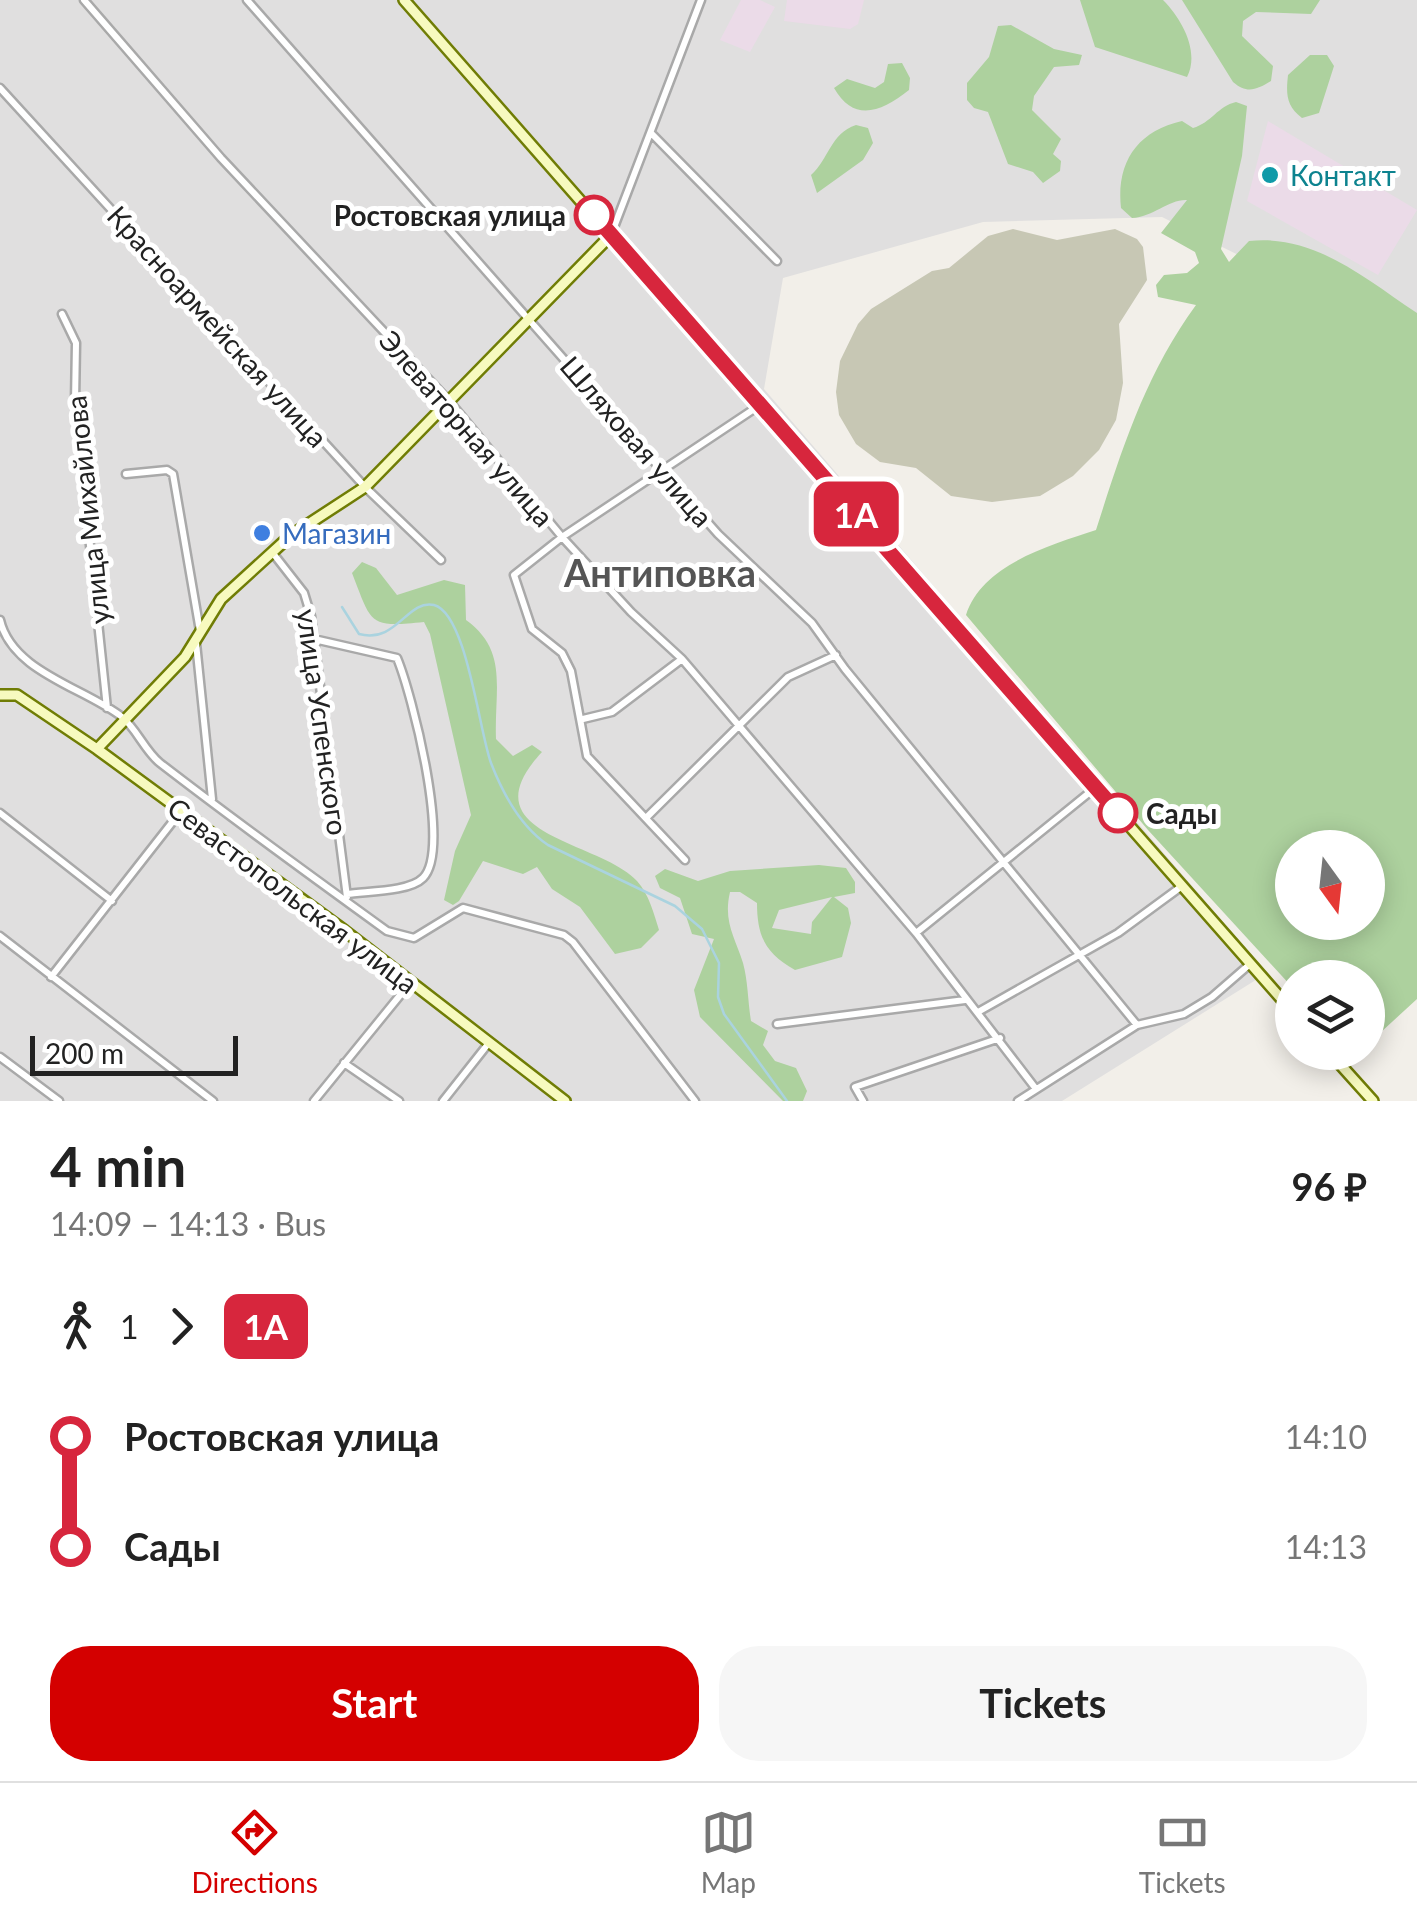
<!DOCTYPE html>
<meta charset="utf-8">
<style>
body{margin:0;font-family:Lato,sans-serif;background:#f6f6f6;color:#222;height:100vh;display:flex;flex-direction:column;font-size:38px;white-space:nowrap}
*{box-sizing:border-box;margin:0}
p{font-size:32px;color:#767676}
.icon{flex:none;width:55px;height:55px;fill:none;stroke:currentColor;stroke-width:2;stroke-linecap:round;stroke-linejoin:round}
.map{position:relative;height:1101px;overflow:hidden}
.panel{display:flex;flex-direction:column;background:#fff;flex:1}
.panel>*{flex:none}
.badge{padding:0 20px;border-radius:15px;font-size:35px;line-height:65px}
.needle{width:65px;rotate:165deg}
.controls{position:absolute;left:1275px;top:830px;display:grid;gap:20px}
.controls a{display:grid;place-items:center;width:110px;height:110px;border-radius:50%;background:#fff;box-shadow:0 5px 25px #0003;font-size:50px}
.scale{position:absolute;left:30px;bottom:25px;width:208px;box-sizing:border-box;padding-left:10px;border:5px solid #222;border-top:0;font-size:28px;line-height:35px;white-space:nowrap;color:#222;-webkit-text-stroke:8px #fff;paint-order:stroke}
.map>.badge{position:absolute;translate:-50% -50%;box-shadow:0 0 0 5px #fff}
.legs{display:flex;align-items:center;gap:15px;height:110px;padding:0 50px;font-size:32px}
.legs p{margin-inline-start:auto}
.overview{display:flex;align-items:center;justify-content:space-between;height:170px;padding:0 50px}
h1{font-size:55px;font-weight:700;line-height:75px}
.cta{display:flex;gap:20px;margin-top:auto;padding:20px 50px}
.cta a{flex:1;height:115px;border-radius:40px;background:#d40000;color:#fff;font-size:40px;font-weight:700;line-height:115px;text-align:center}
.cta a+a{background:#f6f6f6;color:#222}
ul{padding:0 50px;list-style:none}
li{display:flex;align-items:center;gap:35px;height:110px;font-size:38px}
li i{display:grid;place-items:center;width:15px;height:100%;margin:0 12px;background:currentColor}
li i::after{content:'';width:25px;height:25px;margin:-12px;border:8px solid;border-radius:50%;background:#fff}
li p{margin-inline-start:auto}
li:first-child i{background:linear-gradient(#0000 50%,currentColor 0)}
li:last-child i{background:linear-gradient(currentColor 50%,#0000 0)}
.menu{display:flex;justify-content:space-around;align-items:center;height:140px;border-top:2px solid #e0e0e0;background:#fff;font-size:28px;color:#767676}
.menu a{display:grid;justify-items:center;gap:5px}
.menu .on{color:#d40000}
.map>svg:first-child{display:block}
.residential{fill:#e0dfdf}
.industrial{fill:#ebdbe8}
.construction{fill:#c7c7b4}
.forest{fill:#add19e;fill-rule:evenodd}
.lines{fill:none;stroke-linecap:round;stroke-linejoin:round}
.stream{stroke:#aad3df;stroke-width:2.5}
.street-casing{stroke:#a9a9a9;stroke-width:11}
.secondary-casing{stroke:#707d05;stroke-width:14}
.street{stroke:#fff;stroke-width:6}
.secondary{stroke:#f7fabf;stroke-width:9}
.line-1-casing{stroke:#fff;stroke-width:22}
.line-1{stroke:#d7263d;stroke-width:15}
.culture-dot{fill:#0f9aa8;stroke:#fff;stroke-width:4}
.stop-1-dot{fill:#fff;stroke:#d7263d;stroke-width:5}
.shop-dot{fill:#3f7fe0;stroke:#fff;stroke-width:4}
.labels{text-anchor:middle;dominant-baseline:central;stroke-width:10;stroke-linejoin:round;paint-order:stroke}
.culture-label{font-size:28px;fill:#0d838f;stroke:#fff;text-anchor:start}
.stop-label{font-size:28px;font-weight:bold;fill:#222;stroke:#fff;text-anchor:end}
.street-label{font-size:28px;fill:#222;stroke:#fff}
.shop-label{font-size:28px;fill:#366cbe;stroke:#fff;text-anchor:start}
.district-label{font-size:38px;font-weight:bold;fill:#555;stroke:#fff}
</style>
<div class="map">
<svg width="1417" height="1101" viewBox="0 0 1417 1101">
<rect width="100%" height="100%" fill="#f2efe9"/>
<path class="residential" d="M 0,0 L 1417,0 L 1417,344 L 1162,217 L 983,222 L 783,278 L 764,389 L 1267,973 L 1062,1101 L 0,1101 Z"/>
<path class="industrial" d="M 741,0 L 760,0 L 775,7 L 750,52 L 720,40 Z
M 787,0 L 864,0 L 858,24 L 850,29 L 784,21 Z
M 1268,121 L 1417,210 L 1378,275 L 1247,201 Z"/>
<path class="construction" d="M 1013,229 L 1057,240 L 1115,229 L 1137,239 L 1143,247 L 1147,280 L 1119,324 L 1123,383 L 1116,420 L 1099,450 L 1073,476 L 1040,496 L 992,502 L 951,496 L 916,468 L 880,462 L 856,444 L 839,415 L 836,392 L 840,361 L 858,324 L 871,309 L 932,271 L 949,268 L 988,236 Z"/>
<path class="forest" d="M 1080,0 L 1163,0 C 1182,19 1200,52 1187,77 L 1095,47 Z
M 1182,0 L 1320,0 L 1311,14 L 1256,12 L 1243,21 L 1242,36 L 1273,66 L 1271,81 C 1256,90 1247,94 1233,82 Z
M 1011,25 L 1054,49 L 1082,55 L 1079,65 L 1054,67 L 1034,96 L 1032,110 L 1061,139 L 1053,154 L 1061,161 L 1060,171 L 1043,183 L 1033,172 L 1008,164 L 988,112 L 974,108 L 967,100 L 967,83 L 989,57 L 998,26 Z
M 1310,55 L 1327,55 L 1334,66 L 1319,113 L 1302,118 C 1286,106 1286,94 1288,75 Z
M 902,63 L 910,78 L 909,90 C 881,112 854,123 834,88 L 847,79 L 875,88 L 884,82 L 888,64 Z
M 1236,102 L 1247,106 L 1242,156 L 1221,249 L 1229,262 L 1249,241 C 1315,234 1364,278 1417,313 L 1417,999 L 1368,1044 L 1368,978 L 1292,978 L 1292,987 L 1148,830 L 966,615 C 982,564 1051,545 1096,530 C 1122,449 1145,375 1196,305 L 1158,297 L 1156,285 L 1164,275 L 1187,273 L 1199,263 L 1195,252 L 1161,233 L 1187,200 C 1169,199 1153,217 1132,218 L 1121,208 C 1116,163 1137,131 1182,121 L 1193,128 C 1211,123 1218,106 1236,102 ZM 1292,848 L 1368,848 L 1368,922 L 1292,922 Z
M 856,125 L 868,128 L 873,143 L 863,160 L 817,193 L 811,175 C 829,159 830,134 856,125 Z
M 362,562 L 376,568 L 397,595 L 444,580 L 465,585 L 466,620 C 509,651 494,690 496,739 L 513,756 L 532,745 L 542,752 C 464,836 600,840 637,881 C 649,894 654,914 659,930 L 641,948 L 615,954 L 580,907 L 552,889 L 537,867 L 523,874 L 483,861 L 459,901 L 453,905 L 444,900 L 455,851 L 471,815 L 430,634 L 424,622 C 368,628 372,624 352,573 Z
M 819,865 L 846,868 L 855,882 L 855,893 L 834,897 L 848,908 L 851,923 L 842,957 L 795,970 C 766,954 757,937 757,903 L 740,892 L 730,892 C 723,922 735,937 743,963 C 748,981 748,1003 751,1021 L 768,1031 L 763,1045 L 775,1061 L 796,1068 L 807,1091 L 803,1101 L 783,1101 L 700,1017 L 694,990 L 714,939 L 692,934 L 680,898 L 660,888 L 655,876 L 665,869 L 698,881 L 730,871 ZM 832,897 L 812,922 L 811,934 L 772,928 L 779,910 Z"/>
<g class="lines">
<path class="stream" d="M 342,607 L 359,634 C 397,644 407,599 434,605 C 467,614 479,731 491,763 C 503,794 520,826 548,845 L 675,906 L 702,929 L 719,963 L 718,997 L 724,1014 L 787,1101"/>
<defs>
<path id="street" d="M 84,0 L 221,158 L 449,401 L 562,537 L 631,612 L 682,659 L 916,933 L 1036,1089
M 247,0 L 718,534 L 812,623 L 845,669 L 1137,1025
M 0,88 L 365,487 L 441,560
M 652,134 L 777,261
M 611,235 L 701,0
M 62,314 L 76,343 L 75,402 L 107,708
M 126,474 L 167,470 L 173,474 L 200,631
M 272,552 L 304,593 L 311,616 L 347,897
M 0,620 C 12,672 85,688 122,717 C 136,728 145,751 160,763 C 235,821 311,876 387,931 L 414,938 L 463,908 L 564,935 L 573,942 L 695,1101
M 314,639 L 397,658 C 412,694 452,850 423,878 C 409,892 367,891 347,894
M 196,643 L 212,799
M 583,719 L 612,712 L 682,659
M 0,813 L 112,901
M 648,816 L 788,677 L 836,655
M 685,860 L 587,756 L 571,671 L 562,653 L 532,629 L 514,575 L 562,537 L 760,405
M 916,933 L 1095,788
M 0,936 L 213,1101
M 51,977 L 181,811
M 978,1012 L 1118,933 L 1182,886
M 777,1024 L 965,1000
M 0,1057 L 59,1101
M 344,1063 L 399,1101
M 314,1101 L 410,983
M 443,1101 L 488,1044
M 863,1101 L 855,1087 L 1000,1038
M 1018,1101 L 1137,1025 L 1184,1014 L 1212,997 L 1250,964"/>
<path id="secondary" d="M 404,0 L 1292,1011
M 0,695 L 17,695 L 97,749 L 345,931 L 565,1101
M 97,749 L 185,657 L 221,599 L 290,536 L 365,487 L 611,235
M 1329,1052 L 1373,1101"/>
</defs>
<use href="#street" class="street-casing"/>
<use href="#secondary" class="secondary-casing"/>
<use href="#street" class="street"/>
<use href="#secondary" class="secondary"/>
</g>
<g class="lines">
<defs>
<path id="line-1" d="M 594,215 L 1118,813"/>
</defs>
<use href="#line-1" class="line-1-casing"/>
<use href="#line-1" class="line-1"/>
</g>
<circle class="culture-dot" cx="1270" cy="175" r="10"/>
<g class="stop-1-dot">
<circle cx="594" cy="215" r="18"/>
<circle cx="1118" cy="813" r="18"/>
</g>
<circle class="shop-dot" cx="262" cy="533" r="10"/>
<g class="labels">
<g class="culture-label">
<text x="1290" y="175">Контакт</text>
</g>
<g class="stop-label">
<text x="566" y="215">Ростовская улица</text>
<text x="1146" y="813" text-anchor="start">Сады</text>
</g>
<g class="street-label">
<text transform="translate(218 326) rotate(48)">Красноармейская улица</text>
<text transform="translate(467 428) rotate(49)">Элеваторная улица</text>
<text transform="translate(637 441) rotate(49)">Шляховая улица</text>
<text transform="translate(87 510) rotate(-96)">улица Михайлова</text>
<text transform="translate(323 722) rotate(82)">улица Успенского</text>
<text transform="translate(293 895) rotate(37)">Севастопольская улица</text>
</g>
<g class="shop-label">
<text x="282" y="533">Магазин</text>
</g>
<g class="district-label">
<text x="660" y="572">Антиповка</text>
</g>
</g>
</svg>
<div class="controls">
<a><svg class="needle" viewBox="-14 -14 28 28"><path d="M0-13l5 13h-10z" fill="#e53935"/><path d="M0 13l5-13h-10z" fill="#767676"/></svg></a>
<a><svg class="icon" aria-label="layers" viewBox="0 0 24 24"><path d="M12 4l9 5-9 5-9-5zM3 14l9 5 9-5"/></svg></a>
</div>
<div class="scale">200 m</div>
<b class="badge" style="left:856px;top:514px;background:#d7263d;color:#fff">1А</b>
</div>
<section class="panel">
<div class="overview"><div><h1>4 min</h1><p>14:09 – 14:13 · Bus</p></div><b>96 ₽</b></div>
<div class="legs"><svg class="icon" aria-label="walk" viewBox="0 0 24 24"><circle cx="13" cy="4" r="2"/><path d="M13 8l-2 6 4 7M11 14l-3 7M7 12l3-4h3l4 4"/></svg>1<svg class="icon" aria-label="forward" viewBox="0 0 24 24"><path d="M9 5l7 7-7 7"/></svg><b class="badge" style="background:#d7263d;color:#fff">1А</b></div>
<ul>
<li><i style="color:#d7263d"></i><b>Ростовская улица</b><p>14:10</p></li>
<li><i style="color:#d7263d"></i><b>Сады</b><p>14:13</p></li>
</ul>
<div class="cta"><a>Start</a><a>Tickets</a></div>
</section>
<nav class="menu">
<a class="on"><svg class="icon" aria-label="directions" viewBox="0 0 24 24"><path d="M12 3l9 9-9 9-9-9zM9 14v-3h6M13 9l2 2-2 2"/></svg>Directions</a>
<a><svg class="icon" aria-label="map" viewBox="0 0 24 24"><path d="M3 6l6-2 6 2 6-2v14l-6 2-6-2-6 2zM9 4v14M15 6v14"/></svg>Map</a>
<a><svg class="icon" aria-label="tickets" viewBox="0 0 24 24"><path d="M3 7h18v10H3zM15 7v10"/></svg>Tickets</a>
</nav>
